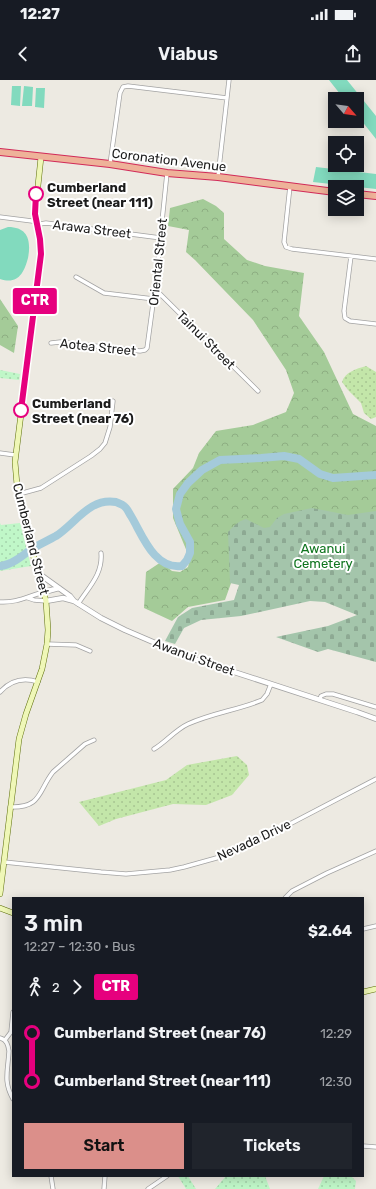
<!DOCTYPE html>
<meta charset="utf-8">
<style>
body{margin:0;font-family:Rubik,sans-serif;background:#20242c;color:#f1f3f6;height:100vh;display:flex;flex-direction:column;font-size:15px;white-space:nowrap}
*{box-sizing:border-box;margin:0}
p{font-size:13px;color:#9ea1a6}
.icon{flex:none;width:22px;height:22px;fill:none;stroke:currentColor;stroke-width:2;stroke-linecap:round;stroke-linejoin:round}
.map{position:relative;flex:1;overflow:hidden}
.sheet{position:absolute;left:12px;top:817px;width:352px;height:280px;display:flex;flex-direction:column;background:#171b24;border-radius:0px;box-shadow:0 2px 10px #0003}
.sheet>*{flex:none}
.badge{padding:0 8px;border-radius:3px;font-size:14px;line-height:26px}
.needle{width:26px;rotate:118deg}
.controls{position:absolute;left:328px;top:12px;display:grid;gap:8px}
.controls a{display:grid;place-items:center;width:36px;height:36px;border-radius:0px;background:#171b24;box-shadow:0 2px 10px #0003;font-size:20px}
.map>.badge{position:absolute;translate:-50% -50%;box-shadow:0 0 0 2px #fff}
.legs{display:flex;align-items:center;gap:6px;height:44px;padding:0 12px;font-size:13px}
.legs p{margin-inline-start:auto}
.head{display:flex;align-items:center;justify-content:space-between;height:68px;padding:0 12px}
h1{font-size:22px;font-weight:600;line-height:30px}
.button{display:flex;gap:8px;margin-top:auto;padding:8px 12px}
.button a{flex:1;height:46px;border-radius:0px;background:#db8f8a;color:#111;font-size:16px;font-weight:600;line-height:46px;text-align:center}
.button a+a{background:#20242c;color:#f1f3f6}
ul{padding:0 12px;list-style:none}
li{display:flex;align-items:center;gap:14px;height:48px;font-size:15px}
li i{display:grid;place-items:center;width:6px;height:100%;margin:0 5px;background:currentColor}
li i::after{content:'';width:10px;height:10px;margin:-5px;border:3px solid;border-radius:50%;background:#171b24}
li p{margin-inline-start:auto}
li:first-child i{background:linear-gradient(#0000 50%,currentColor 0)}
li:last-child i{background:linear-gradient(currentColor 50%,#0000 0)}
.status{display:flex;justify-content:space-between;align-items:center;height:28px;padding:0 20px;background:#171b24;direction:ltr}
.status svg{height:11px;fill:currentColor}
header{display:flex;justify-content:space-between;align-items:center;height:52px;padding:0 12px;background:#171b24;font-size:18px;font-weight:600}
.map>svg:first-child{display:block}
.grass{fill:url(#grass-dots)}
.forest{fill:url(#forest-crowns)}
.cemetery{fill:url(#cemetery-stones)}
.park{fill:url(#park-dots)}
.pitch{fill:#82dabe}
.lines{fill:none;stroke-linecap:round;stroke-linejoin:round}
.river{stroke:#a4cada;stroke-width:8}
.minor-casing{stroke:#a3a3a3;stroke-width:5}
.tertiary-casing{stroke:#a3a3a3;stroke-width:6}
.secondary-casing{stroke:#5c6e09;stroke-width:6}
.trunk-casing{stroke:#d12a58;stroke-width:8}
.minor{stroke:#fff;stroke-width:3.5}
.tertiary{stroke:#fff;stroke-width:4.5}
.secondary{stroke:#eff7b7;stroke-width:5}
.trunk{stroke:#eeb299;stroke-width:6}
.line-1-casing{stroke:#fff;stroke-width:9}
.line-1{stroke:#e6007e;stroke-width:6}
.stop-1-dot{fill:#fff;stroke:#e6007e;stroke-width:2}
.labels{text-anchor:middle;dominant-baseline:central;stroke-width:4;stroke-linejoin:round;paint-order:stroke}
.street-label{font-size:13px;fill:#1c1c1c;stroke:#fff}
.stop-label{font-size:13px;font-weight:bold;fill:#1c1c1c;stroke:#fff;text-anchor:start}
.park-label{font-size:13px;fill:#0f751f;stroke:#fff}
</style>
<div class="status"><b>12:27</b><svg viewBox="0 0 49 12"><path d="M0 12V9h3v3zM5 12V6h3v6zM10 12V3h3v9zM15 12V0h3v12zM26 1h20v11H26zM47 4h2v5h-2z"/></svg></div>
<header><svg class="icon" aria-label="back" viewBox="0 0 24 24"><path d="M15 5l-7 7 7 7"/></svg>Viabus<svg class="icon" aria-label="share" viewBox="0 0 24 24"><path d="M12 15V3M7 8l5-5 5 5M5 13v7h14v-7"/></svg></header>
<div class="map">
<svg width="376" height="1109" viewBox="0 0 376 1109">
<defs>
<pattern id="grass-dots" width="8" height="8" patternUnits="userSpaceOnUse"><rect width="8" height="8" fill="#c3e6a9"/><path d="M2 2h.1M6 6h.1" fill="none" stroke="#a7c591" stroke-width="1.8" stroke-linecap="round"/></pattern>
<pattern id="forest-crowns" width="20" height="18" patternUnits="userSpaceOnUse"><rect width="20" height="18" fill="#a4cb98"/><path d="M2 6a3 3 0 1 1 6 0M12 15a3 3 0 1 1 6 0" fill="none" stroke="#8dae82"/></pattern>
<pattern id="cemetery-stones" width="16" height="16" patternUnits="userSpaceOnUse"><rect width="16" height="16" fill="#a4c5ab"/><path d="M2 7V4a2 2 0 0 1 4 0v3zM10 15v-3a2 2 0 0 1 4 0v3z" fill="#8da993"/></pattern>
<pattern id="park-dots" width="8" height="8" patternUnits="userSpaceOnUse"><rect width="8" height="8" fill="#c0f7c8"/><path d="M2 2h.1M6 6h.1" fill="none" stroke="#a4d3ab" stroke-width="1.8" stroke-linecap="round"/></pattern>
</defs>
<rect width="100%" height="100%" fill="#edeae2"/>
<path class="grass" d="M 366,286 L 376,292 L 376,337 L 371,339 L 364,333 L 361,323 L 348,310 L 342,302 C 345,292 356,289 366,286 Z
M 237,676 L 247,685 L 249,695 L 232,715 L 206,725 L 173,724 L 116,739 L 99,746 L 79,722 L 166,700 L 187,685 Z"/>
<path class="forest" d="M 203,119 L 216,126 L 224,133 L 224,159 L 247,180 L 265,186 L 304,193 L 299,236 L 324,272 L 353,334 L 376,346 L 376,437 L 235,492 L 225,520 L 188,527 L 172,541 L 144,528 L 146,492 L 161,482 L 172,491 L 180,492 L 188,487 L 190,479 L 173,438 L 173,409 L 193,388 L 199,373 L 216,351 L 253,345 L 286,332 L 294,313 L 286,290 L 253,240 L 195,180 L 186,172 L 189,150 L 168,146 L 170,128 Z
M 0,219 L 18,246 L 14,273 L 0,265 Z"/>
<path class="cemetery" d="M 312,428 L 348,435 L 376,431 L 376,582 L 328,569 L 318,572 L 276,557 L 328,546 L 357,535 L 325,522 L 310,521 L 241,536 L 201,540 L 184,548 L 175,564 L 165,561 L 178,537 L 192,528 L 234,520 L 239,505 L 230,503 L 228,452 C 234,446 238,441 246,439 L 264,448 L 270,447 L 277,438 L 284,434 Z"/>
<path class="park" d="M 0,290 L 20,294 L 19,300 L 0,298 Z
M 0,443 L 1,445 L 20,443 L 31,486 L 0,491 Z
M 178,1096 L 188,1096 L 196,1109 L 186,1109 Z
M 226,1096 L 265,1096 L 270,1109 L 215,1109 Z
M 324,1096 L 351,1096 L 356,1101 L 355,1109 L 318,1109 Z"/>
<path class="pitch" d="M 329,0 L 347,0 L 376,36 L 376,59 L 357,35 L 357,19 L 344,19 Z
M 12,6 L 21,6 L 20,26 L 11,25 Z
M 24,6 L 33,7 L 32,26 L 22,26 Z
M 36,8 L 45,8 L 44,28 L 35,27 Z
M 316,87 L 376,94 L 376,109 L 313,102 Z
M 8,147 C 29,147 31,162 28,178 C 24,193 18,205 0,199 L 0,150 Z"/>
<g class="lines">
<path class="river" d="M 0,486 C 11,485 21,477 30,470 C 38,465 47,461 56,456 C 75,444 90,417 116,422 C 118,423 122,424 124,426 C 127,428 129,433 131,436 C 142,454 154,490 182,486 L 187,480 L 190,473 L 190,462 L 180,444 L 176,429 L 180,414 L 188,403 L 202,390 L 220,380 L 261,378 L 284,376 L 299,379 L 320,394 L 333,398 L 376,395"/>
<defs>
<path id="minor" d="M 110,84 L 120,13 L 123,7 L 128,6 L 227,18
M 218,97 L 229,0
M 290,106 L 284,162 L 286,167 L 292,169 L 376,179
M 0,137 L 32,141 L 40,144 L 46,143 L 161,158
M 351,176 L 344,231 L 345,238 L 350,241 L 376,244
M 76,197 L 104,213 L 154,219
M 155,209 L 258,311
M 51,263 L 60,262 L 140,271 L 145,270 L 147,268 L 155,209 L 167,93
M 0,373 L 15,375
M 19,414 L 41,408 L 91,376 L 100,369 L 105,363 L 110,347 L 113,321
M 28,518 L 34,520 L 46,521
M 0,522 C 17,523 28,516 44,512
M 78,524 C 89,507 103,494 101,473
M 47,564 L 76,565 L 90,571
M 0,612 C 11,600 23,597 38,602
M 320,619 L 321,616 L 326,614 L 333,614 L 376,627
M 154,669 C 166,662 175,650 188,644 C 212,633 238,630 262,620 L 267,614 L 271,604
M 10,727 C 42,728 38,711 53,692 L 85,664 L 94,660
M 4,782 L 101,792 L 126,794 L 170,790 L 184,787 L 220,777 L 244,768 L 376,699
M 285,818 L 292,811 L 327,793 L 376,771
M 363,849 L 376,846
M 0,958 C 7,960 8,965 9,971 C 8,991 3,1001 13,1019
M 5,960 L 11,952 L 13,932
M 363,1066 L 376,1067
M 51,1096 L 53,1109
M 104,1109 L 105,1096
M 148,1109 L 167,1096"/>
<path id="tertiary" d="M 38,493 L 70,516 L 74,521 L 101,538 L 125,550 L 188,577 L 357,632 L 376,639
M 44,512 L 59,508
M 46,521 L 63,518 L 74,521"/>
<path id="secondary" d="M 0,814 L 19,659 L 26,634 L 42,589 L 47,564 L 48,550 L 46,521 L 28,457 L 19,414 L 17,405 L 15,382 L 41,174 L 40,159 L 35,134 L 41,77
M 0,828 L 13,833
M 363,912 L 376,909"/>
<path id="trunk" d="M 0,72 L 110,84 L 167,93 L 218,97 L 335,112
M 357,114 L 376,116"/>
</defs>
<use href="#minor" class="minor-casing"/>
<use href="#tertiary" class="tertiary-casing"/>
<use href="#secondary" class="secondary-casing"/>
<use href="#trunk" class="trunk-casing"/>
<use href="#minor" class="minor"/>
<use href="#tertiary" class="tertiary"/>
<use href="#secondary" class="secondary"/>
<use href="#trunk" class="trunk"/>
</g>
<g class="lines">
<defs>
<path id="line-1" d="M 21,330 L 41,174 L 40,159 L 35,134 L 36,114"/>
</defs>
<use href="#line-1" class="line-1-casing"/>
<use href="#line-1" class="line-1"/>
</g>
<g class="stop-1-dot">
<circle cx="36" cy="114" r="7"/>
<circle cx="21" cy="330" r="7"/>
</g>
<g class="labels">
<g class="street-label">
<text transform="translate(169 80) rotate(7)">Coronation Avenue</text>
<text transform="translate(92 149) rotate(7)">Arawa Street</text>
<text transform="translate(158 182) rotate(-84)">Oriental Street</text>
<text transform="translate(206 260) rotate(45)">Tainui Street</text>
<text transform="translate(98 267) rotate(6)">Aotea Street</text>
<text transform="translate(31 459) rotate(76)">Cumberland Street</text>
<text transform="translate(194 577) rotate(20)">Awanui Street</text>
<text transform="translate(254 760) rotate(-25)">Nevada Drive</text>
</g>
<g class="stop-label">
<text x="47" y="107">Cumberland<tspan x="47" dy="15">Street (near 111)</tspan></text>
<text x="32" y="323">Cumberland<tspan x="32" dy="15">Street (near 76)</tspan></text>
</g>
<g class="park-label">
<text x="323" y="468">Awanui<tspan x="323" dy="15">Cemetery</tspan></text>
</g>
</g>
</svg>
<div class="controls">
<a><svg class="needle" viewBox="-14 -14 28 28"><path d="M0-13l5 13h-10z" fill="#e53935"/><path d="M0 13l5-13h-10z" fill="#9ea1a6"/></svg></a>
<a><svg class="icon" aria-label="locate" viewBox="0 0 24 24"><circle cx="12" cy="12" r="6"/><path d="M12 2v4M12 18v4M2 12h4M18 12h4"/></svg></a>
<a><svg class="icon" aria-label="layers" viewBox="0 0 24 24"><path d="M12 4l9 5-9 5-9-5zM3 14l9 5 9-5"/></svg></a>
</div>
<b class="badge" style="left:35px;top:221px;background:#e6007e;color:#fff">CTR</b>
<section class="sheet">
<div class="head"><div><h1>3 min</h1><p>12:27 – 12:30 · Bus</p></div><b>$2.64</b></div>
<div class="legs"><svg class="icon" aria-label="walk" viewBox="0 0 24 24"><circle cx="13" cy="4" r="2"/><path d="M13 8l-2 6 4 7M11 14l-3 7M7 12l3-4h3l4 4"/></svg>2<svg class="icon" aria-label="forward" viewBox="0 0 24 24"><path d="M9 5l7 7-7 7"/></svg><b class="badge" style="background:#e6007e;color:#fff">CTR</b></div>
<ul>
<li><i style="color:#e6007e"></i><b>Cumberland Street (near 76)</b><p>12:29</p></li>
<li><i style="color:#e6007e"></i><b>Cumberland Street (near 111)</b><p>12:30</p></li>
</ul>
<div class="button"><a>Start</a><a>Tickets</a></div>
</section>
</div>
